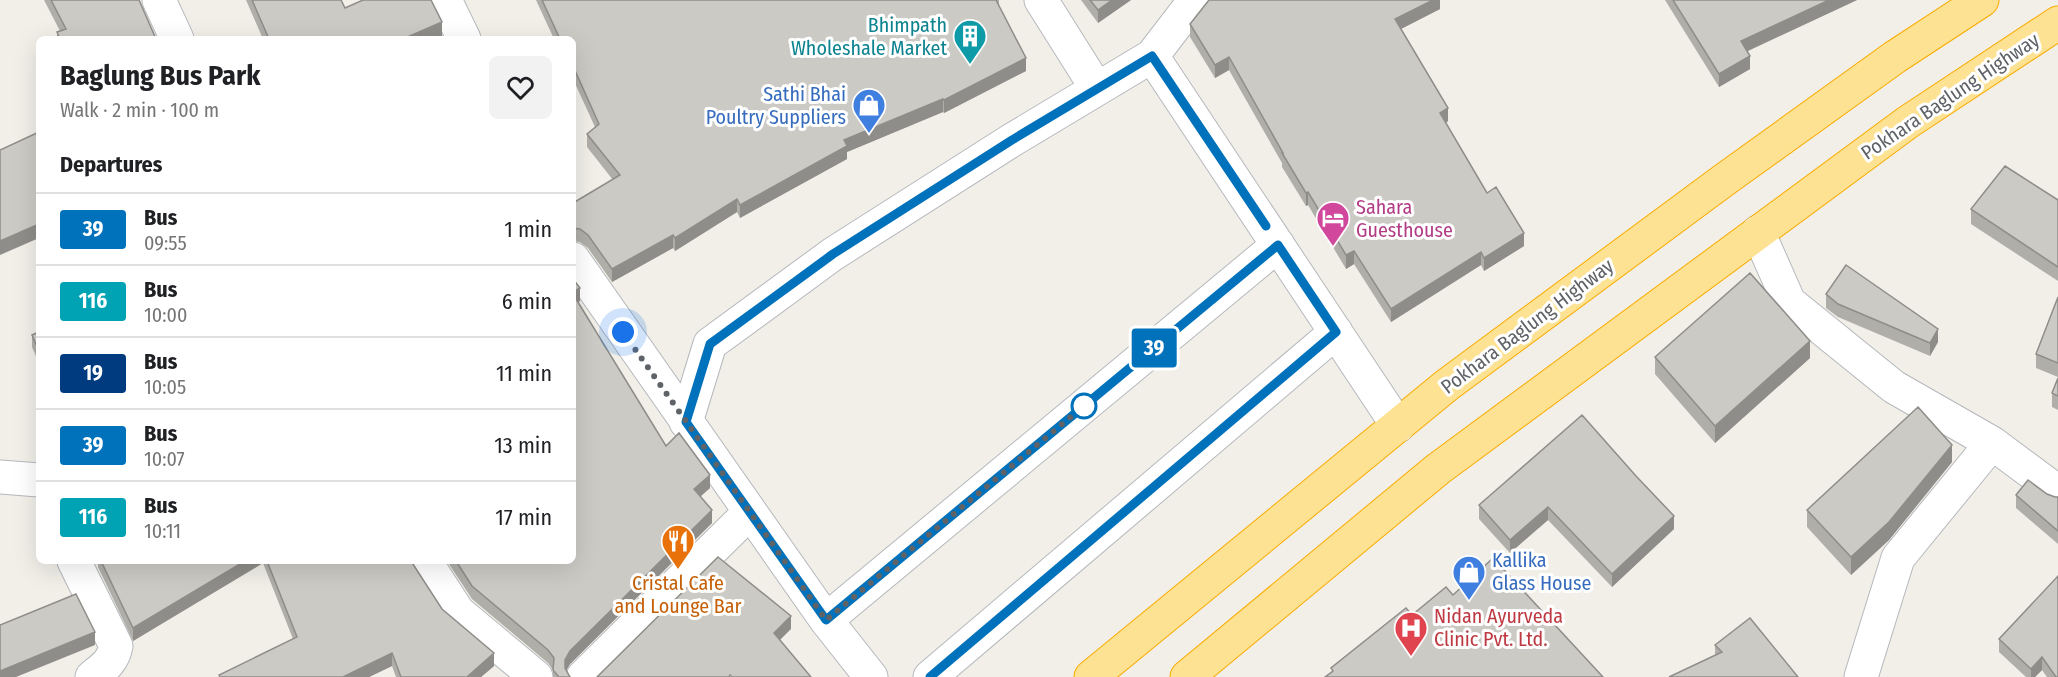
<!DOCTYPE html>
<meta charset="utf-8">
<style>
body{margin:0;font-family:"Fira Sans Condensed",sans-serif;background:#f2f2f2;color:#202124;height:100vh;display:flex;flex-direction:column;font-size:22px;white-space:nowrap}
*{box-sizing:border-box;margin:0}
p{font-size:20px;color:#757577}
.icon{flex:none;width:33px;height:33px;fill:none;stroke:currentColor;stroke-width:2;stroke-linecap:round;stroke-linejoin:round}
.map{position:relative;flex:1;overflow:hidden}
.panel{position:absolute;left:36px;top:36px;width:540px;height:528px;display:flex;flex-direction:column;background:#fff;border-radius:9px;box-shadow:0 6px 24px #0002}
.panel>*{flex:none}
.badge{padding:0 12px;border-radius:4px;font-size:21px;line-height:39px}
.you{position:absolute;width:30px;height:30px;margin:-15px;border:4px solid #fff;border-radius:50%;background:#1a73e8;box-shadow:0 0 0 9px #1a73e833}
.map>.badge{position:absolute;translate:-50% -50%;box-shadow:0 0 0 3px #fff}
h2{padding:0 24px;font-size:22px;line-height:54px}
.round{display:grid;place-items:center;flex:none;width:63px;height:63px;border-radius:9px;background:#f2f2f2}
.headline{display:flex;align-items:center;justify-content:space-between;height:102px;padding:0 24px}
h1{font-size:28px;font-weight:700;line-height:45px}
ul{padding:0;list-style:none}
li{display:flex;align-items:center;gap:18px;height:72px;padding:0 24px;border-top:2px solid #e0e0e0}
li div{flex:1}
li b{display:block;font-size:22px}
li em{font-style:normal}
li .badge{min-width:66px;font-weight:700;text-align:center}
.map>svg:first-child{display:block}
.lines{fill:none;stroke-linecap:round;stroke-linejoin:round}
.minor-casing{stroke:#b5b8bc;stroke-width:35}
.highway-casing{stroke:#f9ab00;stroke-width:35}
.minor{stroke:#fff;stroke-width:33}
.highway{stroke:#fde293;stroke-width:33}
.wall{fill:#afaea9}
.shaded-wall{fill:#8f8d8a}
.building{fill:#cccac5;stroke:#8f8d8a;stroke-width:1.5}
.line-casing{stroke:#fff;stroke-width:14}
.line{stroke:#0072bc;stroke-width:9}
.walk{stroke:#5f6368;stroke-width:6;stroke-dasharray:0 10.8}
.stop-dot{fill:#fff;stroke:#0072bc;stroke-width:3}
.labels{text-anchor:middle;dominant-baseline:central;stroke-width:6;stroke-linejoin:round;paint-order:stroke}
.culture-label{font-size:20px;fill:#0d838f;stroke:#fff;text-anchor:end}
.shop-label{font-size:20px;fill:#366cbe;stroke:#fff;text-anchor:end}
.street-label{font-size:20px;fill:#5f6368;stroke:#fff}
.hotel-label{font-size:20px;fill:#b23c85;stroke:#fff;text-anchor:start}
.food-label{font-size:20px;fill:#c56008;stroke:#fff}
.health-label{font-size:20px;fill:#be3a42;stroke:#fff;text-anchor:start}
</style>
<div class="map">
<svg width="2058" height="677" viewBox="0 0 2058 677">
<rect width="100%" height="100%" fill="#f1efe8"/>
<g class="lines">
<defs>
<path id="minor" d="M 159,0 L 177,39
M 445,0 L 464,39
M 1041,0 L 1097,89
M 1152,56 L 1398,426
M 1758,232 L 1789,302 L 1894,387 L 1992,443 L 2058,492
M 573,259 L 826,620 L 871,677
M 686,422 L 710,344 L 833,254 L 1012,140 L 1152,56 L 1195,0
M 0,477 L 39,480
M 74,561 L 116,646 C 113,662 103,668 92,677
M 425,561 L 458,612 L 536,677
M 826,620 L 1278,245
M 583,677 L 750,512
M 930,677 L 1336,332
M 1861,677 L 1898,558 L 1992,443"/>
<path id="highway" d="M 1091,677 L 1447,385 L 1724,180 L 1895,57 L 1982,0
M 1187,677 L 1438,469 L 1908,122 L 2058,23"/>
</defs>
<use href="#minor" class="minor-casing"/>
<use href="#highway" class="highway-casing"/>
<use href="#minor" class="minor"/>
<use href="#highway" class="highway"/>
</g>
<path class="wall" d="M 44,0 L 139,0 L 156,39 L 57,39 L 57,32 L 60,31 Z
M 246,0 L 341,0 L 345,8 L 442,36 L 434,39 L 263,39 Z
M 536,0 L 999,0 L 999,7 L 1026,71 L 944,113 L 943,112 L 847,152 L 847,159 L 740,218 L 737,212 L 675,251 L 673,248 L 612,282 L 588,248 L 580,242 L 573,241 L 573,203 L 613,180 L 587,147 L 587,134 L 595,127 L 573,79 L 573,39 L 554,39 Z
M 1081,0 L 1131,0 L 1098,23 Z
M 1440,0 L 1440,9 L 1401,29 L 1448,121 L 1446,123 L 1487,193 L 1524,246 L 1484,271 L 1481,265 L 1391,322 L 1354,264 L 1346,269 L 1308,205 L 1306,206 L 1282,167 L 1282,163 L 1229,70 L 1215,78 L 1190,37 L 1190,24 Z
M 1665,0 L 1857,0 L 1748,51 L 1750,69 L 1719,87 Z
M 2058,200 L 2058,281 L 1971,224 L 1971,209 Z
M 573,279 L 580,301 L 578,302 L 666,446 L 710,488 L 701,496 L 712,523 L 570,664 L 566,670 L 570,677 L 553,677 L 553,670 L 548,663 L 472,599 L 447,561 L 573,561 Z
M 1826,294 L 1938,342 L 1930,356 L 1838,317 L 1826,308 Z
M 2058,297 L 2058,377 L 2036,368 L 2036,354 Z
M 39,332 L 39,363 L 32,347 L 32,335 Z
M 1655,357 L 1810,358 L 1715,443 L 1655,374 Z
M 2058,378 L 2058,410 L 2052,407 L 2052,393 Z
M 1582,415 L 1674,529 L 1612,587 L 1548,520 L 1510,553 L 1479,519 L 1479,505 Z
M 1952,462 L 1889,540 L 1851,575 L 1807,527 L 1807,510 Z
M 2047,494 L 2055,497 L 2058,497 L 2058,544 L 2016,508 L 2016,495 Z
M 98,561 L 411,561 L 442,609 L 494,666 L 481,677 L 396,677 L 392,666 L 369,677 L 219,677 L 219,675 L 293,639 L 263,563 L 133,641 L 98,567 Z
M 2058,576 L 2058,677 L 2047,677 L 2042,670 L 2035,677 L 2026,677 L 1999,652 L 1999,639 Z
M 1715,645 L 1798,677 L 1715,655 Z"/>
<path class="shaded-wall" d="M 1112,0 L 1131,0 L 1098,23 L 1098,10 Z
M 1433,0 L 1440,0 L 1440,9 L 1395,32 L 1395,19 Z
M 1829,0 L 1857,0 L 1741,54 L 1741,41 Z
M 442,22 L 442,36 L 434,39 L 403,39 Z
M 1750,56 L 1750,69 L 1719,87 L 1719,74 Z
M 1229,57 L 1229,70 L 1215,78 L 1215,65 Z
M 1026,58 L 1026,71 L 944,113 L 944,100 Z
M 943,99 L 943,112 L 847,152 L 847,159 L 740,218 L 740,205 L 844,140 Z
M 1448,108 L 1448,121 L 1440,126 L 1440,113 Z
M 1308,192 L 1308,205 L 1306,206 L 1306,193 Z
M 737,199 L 737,212 L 675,251 L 675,238 Z
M 39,224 L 39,238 L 0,255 L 0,241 Z
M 1524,233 L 1524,246 L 1484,271 L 1484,258 Z
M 673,235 L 673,248 L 612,282 L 612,269 Z
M 1354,251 L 1354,264 L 1346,269 L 1346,255 Z
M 1481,252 L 1481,265 L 1391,322 L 1391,309 Z
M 580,288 L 580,301 L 573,305 L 573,292 Z
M 1938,329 L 1938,342 L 1930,356 L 1930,343 Z
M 1810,341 L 1810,358 L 1715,443 L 1715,426 Z
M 1952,445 L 1952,462 L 1889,540 L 1851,575 L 1851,557 Z
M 710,475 L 710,488 L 694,502 L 694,489 Z
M 1548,507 L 1548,520 L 1510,553 L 1510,540 Z
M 712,510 L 712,523 L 570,664 L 565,673 L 565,660 L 570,651 Z
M 1674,516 L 1674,529 L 1612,587 L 1612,574 Z
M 245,561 L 263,561 L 263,563 L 133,641 L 133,628 Z
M 791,616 L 791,629 L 774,646 L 774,633 Z
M 95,632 L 95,645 L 16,677 L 0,677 L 0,671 Z
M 392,653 L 392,666 L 369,677 L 343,677 Z
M 494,653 L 494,666 L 481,677 L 468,677 L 468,676 Z
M 2042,657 L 2042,670 L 2035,677 L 2031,677 L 2031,669 Z"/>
<path class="building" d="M 51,0 L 139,0 L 156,39 L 60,39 L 57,32 L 66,29 Z
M 252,0 L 341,0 L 345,8 L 363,0 L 431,0 L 442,22 L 403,39 L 269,39 Z
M 542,0 L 996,0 L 1026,58 L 944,100 L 943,99 L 844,140 L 847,146 L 740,205 L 737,199 L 675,238 L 673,235 L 612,269 L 588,235 L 580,229 L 573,228 L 573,203 L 620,175 L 587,134 L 599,124 L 573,66 L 573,39 L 560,39 Z
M 1090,0 L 1112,0 L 1098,10 Z
M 1209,0 L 1433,0 L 1395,19 L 1448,108 L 1440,113 L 1487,193 L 1496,187 L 1524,233 L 1484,258 L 1481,252 L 1391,309 L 1354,251 L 1346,255 L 1308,192 L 1306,193 L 1282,153 L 1283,153 L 1229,57 L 1215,65 L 1190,24 Z
M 1673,0 L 1829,0 L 1741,41 L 1750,56 L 1719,74 Z
M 39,132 L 39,224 L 0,241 L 0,150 Z
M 2005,166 L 2058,200 L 2058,267 L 1971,209 Z
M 1846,265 L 1938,329 L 1930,343 L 1838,304 L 1826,294 Z
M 1750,273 L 1810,341 L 1715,426 L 1655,357 Z
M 573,279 L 580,288 L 573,292 Z
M 573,294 L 666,446 L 679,433 L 710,475 L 694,489 L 712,510 L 570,651 L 565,660 L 565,668 L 570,677 L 559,677 L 553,670 L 554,658 L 548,650 L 472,586 L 456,561 L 573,561 Z
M 2058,297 L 2058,363 L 2036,354 Z
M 39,332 L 39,351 L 32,335 Z
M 2058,378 L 2058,396 L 2052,393 Z
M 1918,407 L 1952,445 L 1889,522 L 1851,557 L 1807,510 Z
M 1582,415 L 1636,476 L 1674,516 L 1612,574 L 1548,507 L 1510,540 L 1479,505 Z
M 2028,480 L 2047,494 L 2055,497 L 2058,497 L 2058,531 L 2016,495 Z
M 718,557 L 791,616 L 774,633 L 811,677 L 732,677 L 730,675 L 729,677 L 597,677 Z
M 1493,558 L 1603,677 L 1325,677 L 1333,671 L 1331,668 L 1406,608 L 1412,615 L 1446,587 L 1453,595 Z
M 101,561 L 245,561 L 133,628 Z
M 267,561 L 411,561 L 442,609 L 494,653 L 468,676 L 470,677 L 401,677 L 392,653 L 343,677 L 220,677 L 219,675 L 297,637 Z
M 2058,576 L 2058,677 L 2056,677 L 2042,657 L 2031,669 L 1999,639 Z
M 76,594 L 95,632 L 0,671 L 0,625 Z
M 1750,618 L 1798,677 L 1669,677 L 1722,652 L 1715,645 Z"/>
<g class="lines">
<defs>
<path id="line" d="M 930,677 L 1336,332 L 1278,245 L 826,620 L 686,422 L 710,344 L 833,254 L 1012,140 L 1152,56 L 1266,226"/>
</defs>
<use href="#line" class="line-casing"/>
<use href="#line" class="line"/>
<path class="walk" d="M 623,332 L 826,620 L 1084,406"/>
</g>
<defs>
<symbol id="building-pin" viewBox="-11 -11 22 30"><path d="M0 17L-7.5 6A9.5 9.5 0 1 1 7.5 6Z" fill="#0f9aa8" stroke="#fff"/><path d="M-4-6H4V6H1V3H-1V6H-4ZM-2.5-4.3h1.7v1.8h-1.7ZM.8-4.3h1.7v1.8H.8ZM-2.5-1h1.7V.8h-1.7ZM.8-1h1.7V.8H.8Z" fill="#fff"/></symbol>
<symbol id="shop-pin" viewBox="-11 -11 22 30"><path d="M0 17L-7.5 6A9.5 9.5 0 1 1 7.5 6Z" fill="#3f7fe0" stroke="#fff"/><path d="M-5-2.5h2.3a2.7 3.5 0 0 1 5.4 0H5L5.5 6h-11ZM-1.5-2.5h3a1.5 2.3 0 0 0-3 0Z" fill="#fff"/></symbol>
<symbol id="hotel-pin" viewBox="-11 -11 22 30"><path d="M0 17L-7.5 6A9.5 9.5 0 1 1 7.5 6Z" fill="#d1479c" stroke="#fff"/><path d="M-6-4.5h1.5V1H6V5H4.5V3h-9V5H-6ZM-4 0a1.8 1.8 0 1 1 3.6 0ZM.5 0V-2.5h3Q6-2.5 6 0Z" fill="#fff"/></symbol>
<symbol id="restaurant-pin" viewBox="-11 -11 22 30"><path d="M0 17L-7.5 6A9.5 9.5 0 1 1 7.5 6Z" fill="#e8710a" stroke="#fff"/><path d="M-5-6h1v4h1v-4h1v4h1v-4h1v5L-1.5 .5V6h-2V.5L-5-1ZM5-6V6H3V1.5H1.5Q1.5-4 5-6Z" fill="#fff"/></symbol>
<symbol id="hospital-pin" viewBox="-11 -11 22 30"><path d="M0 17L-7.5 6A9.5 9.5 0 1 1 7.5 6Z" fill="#e0444e" stroke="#fff"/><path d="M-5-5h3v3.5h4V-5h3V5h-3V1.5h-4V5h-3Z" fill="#fff"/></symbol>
</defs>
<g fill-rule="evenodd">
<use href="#building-pin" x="951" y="17" width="38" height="52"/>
<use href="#shop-pin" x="850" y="86" width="38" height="52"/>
<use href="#hotel-pin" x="1314" y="199" width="38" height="52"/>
<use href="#restaurant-pin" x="659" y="522" width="38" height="52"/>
<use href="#shop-pin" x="1450" y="553" width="38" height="52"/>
<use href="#hospital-pin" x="1392" y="609" width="38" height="52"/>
</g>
<circle class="stop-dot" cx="1084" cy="406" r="12"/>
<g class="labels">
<g class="culture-label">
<text x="947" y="25">Bhimpath<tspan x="947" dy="23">Wholeshale Market</tspan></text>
</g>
<g class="shop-label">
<text x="846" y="94">Sathi Bhai<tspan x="846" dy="23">Poultry Suppliers</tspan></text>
<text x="1492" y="560" text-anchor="start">Kallika<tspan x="1492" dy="23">Glass House</tspan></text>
</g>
<g class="street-label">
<text transform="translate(1950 96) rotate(-34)">Pokhara Baglung Highway</text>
<text transform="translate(1527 326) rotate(-37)">Pokhara Baglung Highway</text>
</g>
<g class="hotel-label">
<text x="1356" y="207">Sahara<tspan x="1356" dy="23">Guesthouse</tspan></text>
</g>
<g class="food-label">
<text x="678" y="583">Cristal Cafe<tspan x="678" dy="23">and Lounge Bar</tspan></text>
</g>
<g class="health-label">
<text x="1434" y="616">Nidan Ayurveda<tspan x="1434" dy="23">Clinic Pvt. Ltd.</tspan></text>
</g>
</g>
</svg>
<div class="you" style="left:623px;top:332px"></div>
<b class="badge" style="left:1154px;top:348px;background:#0072bc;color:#fff">39</b>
<section class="panel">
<div class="headline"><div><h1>Baglung Bus Park</h1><p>Walk · 2 min · 100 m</p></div><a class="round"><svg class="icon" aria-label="heart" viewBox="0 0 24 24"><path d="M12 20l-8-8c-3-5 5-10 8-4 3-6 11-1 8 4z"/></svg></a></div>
<h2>Departures</h2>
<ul>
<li><span class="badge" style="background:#0072bc;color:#fff">39</span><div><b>Bus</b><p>09:55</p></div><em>1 min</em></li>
<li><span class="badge" style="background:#00a3b4;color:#fff">116</span><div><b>Bus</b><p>10:00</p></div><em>6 min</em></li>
<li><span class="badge" style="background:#003b80;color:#fff">19</span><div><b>Bus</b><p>10:05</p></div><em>11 min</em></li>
<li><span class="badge" style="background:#0072bc;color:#fff">39</span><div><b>Bus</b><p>10:07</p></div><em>13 min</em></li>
<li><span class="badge" style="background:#00a3b4;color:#fff">116</span><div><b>Bus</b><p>10:11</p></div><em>17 min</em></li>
</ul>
</section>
</div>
